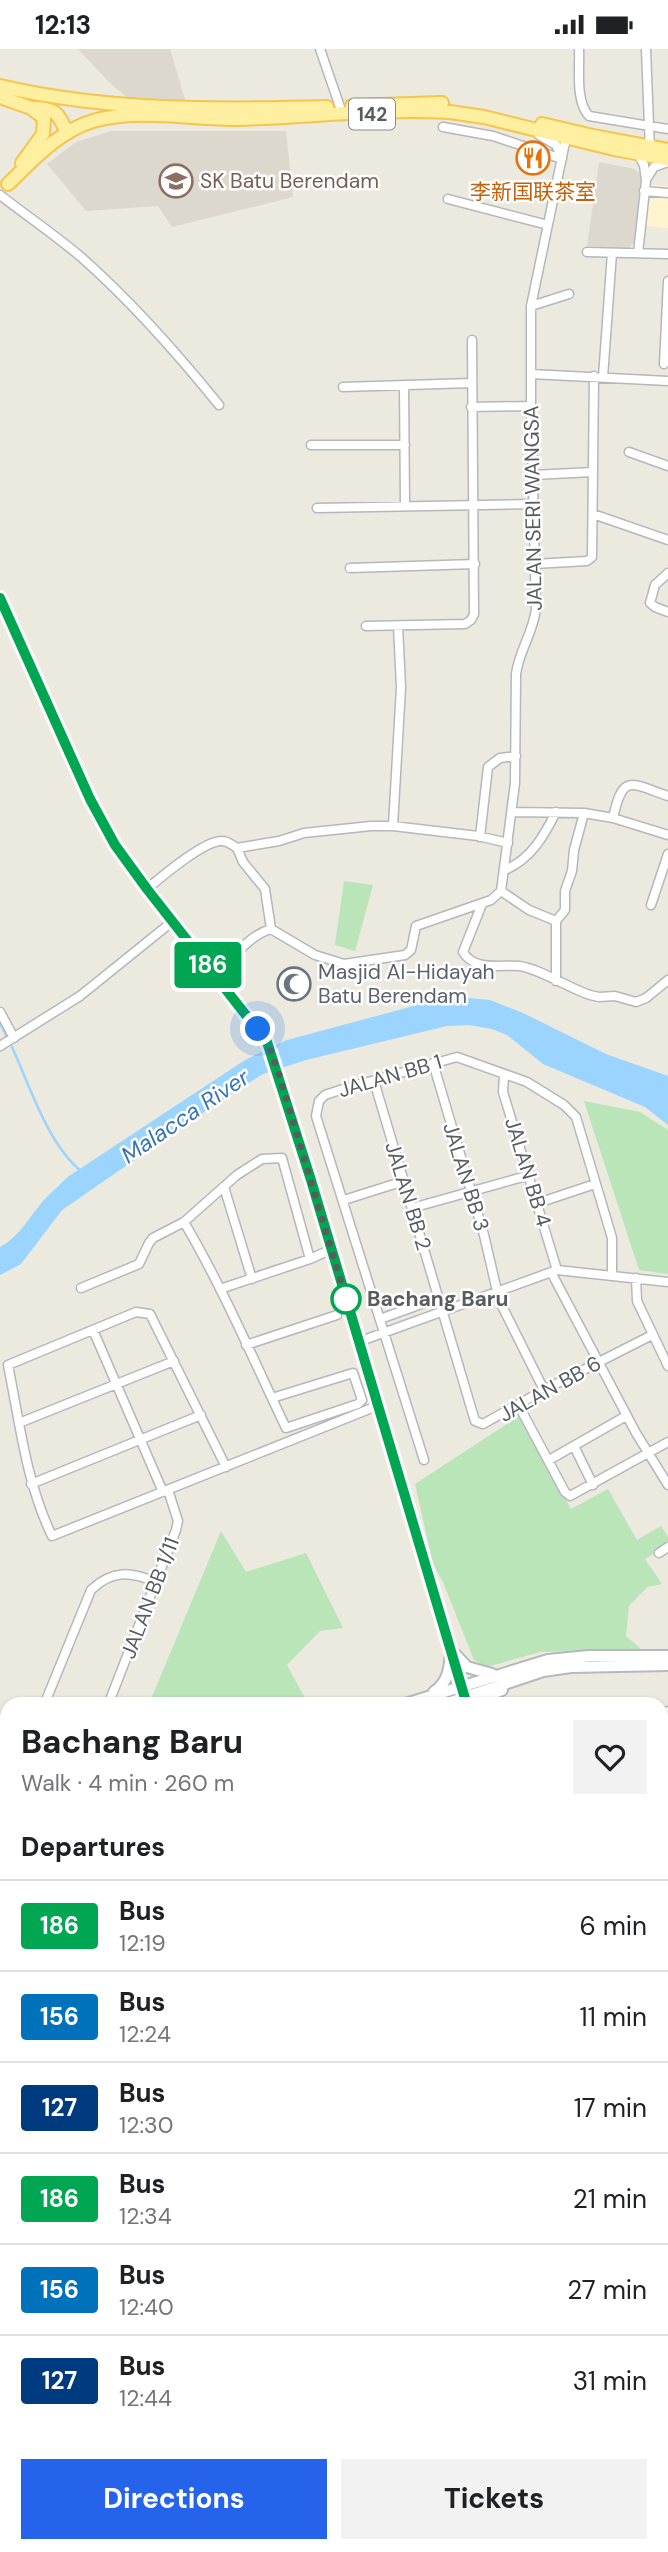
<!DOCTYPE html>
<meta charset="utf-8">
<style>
body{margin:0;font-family:"DM Sans","Noto Sans SC",sans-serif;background:#f2f2f2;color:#202124;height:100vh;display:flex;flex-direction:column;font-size:26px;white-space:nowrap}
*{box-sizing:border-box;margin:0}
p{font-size:23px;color:#757577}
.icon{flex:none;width:38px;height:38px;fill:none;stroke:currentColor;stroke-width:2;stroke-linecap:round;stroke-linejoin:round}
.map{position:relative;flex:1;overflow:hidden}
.details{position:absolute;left:0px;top:1648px;width:668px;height:856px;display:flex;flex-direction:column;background:#fff;border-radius:21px 21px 0 0;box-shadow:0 2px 5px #0004}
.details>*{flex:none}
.badge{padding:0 14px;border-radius:5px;font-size:24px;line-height:46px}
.you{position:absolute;width:35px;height:35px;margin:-18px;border:5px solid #fff;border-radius:50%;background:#1a73e8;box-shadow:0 0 0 10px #1a73e833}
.map>.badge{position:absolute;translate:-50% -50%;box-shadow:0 0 0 4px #fff}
h2{padding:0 21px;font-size:26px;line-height:63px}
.round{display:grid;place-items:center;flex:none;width:74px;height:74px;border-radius:0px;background:#f2f2f2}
.summary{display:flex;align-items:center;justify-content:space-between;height:119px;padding:0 21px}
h1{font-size:33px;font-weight:700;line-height:52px}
.action{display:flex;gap:14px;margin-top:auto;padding:14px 21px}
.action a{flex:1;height:80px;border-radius:0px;background:#2563eb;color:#fff;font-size:28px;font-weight:700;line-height:80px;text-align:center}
.action a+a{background:#f2f2f2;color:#202124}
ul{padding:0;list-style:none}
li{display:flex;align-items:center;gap:21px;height:91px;padding:0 21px;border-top:2px solid #e0e0e0}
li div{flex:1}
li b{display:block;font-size:26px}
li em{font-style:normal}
li .badge{min-width:77px;font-weight:700;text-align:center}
.status{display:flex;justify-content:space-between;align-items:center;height:49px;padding:0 35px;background:#fff;direction:ltr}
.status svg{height:19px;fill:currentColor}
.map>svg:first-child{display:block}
.commercial{fill:#fff4d0}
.industrial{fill:#dfdcd6}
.education{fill:#dcd8cd}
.green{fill:#b9e5b9}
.water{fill:#9bd4ff}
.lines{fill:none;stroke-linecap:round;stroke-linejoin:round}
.stream{stroke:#9bd4ff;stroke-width:2.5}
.minor-casing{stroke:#b5b7bc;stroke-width:11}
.tertiary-casing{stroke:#b5b7bc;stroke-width:13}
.secondary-casing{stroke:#b5b9bf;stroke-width:14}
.primary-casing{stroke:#f6c54d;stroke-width:16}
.minor{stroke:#fff;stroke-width:8}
.tertiary{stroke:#fff;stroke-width:10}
.secondary{stroke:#fff;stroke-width:10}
.primary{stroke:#ffefa0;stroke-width:12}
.line-casing{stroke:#fff;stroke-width:16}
.line{stroke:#00a651;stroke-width:10}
.walk{stroke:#585c61;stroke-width:7;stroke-dasharray:0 12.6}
.stop-dot{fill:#fff;stroke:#00a651;stroke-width:3.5}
.labels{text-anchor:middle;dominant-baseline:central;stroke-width:5;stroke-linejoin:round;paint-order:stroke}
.shield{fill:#fff;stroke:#8a8d90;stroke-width:2}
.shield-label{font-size:19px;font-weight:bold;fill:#585c61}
.education-label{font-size:21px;fill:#785e54;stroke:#fff;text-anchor:start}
.food-label{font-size:21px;fill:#c56008;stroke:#fff}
.street-label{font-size:21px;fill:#585c61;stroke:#fff}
.worship-label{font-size:21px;fill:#5b616d;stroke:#fff;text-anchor:start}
.stop-label{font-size:21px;font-weight:bold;fill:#585c61;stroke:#fff;text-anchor:start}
.water-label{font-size:23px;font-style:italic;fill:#3774b4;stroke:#fff}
</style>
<div class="status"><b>12:13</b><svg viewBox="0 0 49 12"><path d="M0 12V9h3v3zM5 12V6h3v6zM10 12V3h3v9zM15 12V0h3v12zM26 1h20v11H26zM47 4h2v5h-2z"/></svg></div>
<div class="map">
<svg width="668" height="2503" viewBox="0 0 668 2503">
<rect width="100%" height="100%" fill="#ece9de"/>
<path class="commercial" d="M 649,136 L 668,137 L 668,179 L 646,177 Z"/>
<path class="industrial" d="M 7,2204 L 7,2497 L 312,2497 L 313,2503 L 0,2503 L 0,2209 Z"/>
<path class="education" d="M 78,0 L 170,0 L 187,57 L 129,50 L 111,35 Z
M 111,82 L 286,82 L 293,148 L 172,178 L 158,157 L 86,162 L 47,115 L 76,93 Z
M 599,113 L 635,120 L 641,126 L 635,193 L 627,200 L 587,197 Z"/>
<path class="green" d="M 344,832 L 373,836 L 355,902 L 335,896 Z
M 584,1052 L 640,1063 L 668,1081 L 668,1225 L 639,1221 Z
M 519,1367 L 571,1460 L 608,1440 L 637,1491 L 661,1477 L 668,1488 L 668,1496 L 645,1510 L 662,1535 L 647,1538 L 629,1557 L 626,1587 L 641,1600 L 540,1603 L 487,1618 L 474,1611 L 443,1533 L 433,1515 L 415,1435 Z
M 221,1482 L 246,1523 L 306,1504 L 343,1579 L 320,1582 L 287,1616 L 308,1655 L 149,1655 Z"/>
<path class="water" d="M 457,948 L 490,951 L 523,964 L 606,1005 L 668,1027 L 668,1076 L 645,1058 L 543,1015 L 507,986 L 492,980 L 469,976 L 447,977 L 306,1011 L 263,1025 L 226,1048 L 62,1161 L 21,1215 L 0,1226 L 0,1198 C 21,1187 30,1166 45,1150 C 53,1142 61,1134 69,1127 L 245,1011 L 287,991 L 421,955 Z"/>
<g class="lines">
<path class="stream" d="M 0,974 L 8,990
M 12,998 C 30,1037 48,1096 82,1123
M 0,1767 L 7,1771
M 320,2497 L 321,2503"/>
<defs>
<path id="minor" d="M 320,0 L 340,58
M 579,0 C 580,20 575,52 589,67 L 668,80
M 646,0 L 650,102
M 443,78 L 493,87 L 562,110
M 539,86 L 556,96 L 561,107
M 647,129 L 654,118 L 668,113
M 644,142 L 668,144
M 0,146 C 27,167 55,186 81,208 C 132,253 177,304 219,356
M 448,150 L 548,176
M 587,203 L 668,205
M 638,204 L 646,132 L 644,116 L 638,105
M 531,257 L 569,245
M 664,315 L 668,232
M 531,325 L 668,332
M 603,328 L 612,204
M 404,336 L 405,456
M 343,338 L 471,334
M 471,358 L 531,357
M 311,396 L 405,396
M 629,403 L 668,417
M 533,426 L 593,423
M 317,459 L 533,455
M 593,465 L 668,491
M 534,515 L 587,512 L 592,508 L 594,327
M 350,519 L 475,515
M 668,524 L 655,536 L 650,554 L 655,558 L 668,563
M 366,577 L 465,575 L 471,571 L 474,565 L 472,291
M 513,763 L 584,764 L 613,769 L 668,786
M 613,769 C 623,724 630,734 668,747
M 393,777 L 401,638 L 398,577
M 480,788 L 488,718 L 500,709 L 516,707
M 237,799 L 243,813 L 265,840 L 271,880
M 505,821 C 531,810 544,787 556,763
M 147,840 C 161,828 205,791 222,792 C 228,792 232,796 237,799 L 279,792 L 304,784 L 371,777 L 393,777 L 478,787 L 508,794
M 501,842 L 529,861 L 556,872 L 556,932
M 482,855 L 463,903 C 475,923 502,915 519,917 C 541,920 568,939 590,946 L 599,948 L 615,947 L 636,953 L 646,949 L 668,931
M 651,856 L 668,805
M 556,872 L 565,861 L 565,842 L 572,822 L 574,801 L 584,764
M 215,926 C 231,911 249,886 271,880 L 315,906 L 344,915 L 405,906 L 411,901 L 416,877 L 491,851 L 501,842 L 515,734 L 516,625 C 519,602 533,584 536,560 L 531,357 L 531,257 L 567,84
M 0,963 L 14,989
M 0,997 L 80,947 L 173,872
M 433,1014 L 484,1186 L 497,1242
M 504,1025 L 503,1043 L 557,1221
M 374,1032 L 475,1372 L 483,1375 L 544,1341 L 652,1286
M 224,1138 L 252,1230
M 344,1151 L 404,1132
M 538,1154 L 595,1135
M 412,1159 L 530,1126
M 184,1173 C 223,1239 253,1310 286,1379 L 358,1355 L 362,1351 L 353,1324 L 272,1349
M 551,1223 L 636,1384 L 668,1436
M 636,1229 L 637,1252 L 668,1317
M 81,1239 L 139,1215 L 149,1194 L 153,1189 L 184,1173 L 237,1126 L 262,1110 L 282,1109 L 310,1210
M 220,1240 L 310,1210 L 332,1200
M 495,1243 L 544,1341
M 380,1270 L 438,1249
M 93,1281 L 163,1443
M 358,1293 L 557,1221 L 668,1233
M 246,1296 L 337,1266
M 519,1357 L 565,1443 L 570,1447 L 668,1393
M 19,1374 L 174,1312
M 574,1397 L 593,1436
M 424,1411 L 316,1067 L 319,1052 L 325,1046 L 343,1040 L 457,1008 L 527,1033 L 564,1056 L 576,1068 L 612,1189 L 612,1227
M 549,1411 L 626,1367
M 226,1418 L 150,1265 L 136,1263 L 8,1316 C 20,1375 26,1433 52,1487 L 377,1357
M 31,1435 L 201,1366
M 659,1504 L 668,1498
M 44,1656 L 91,1541 C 113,1520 131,1523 156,1533
M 108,1656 L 176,1481 L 178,1472 L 168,1441
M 668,1662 L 666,1669 L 668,1675
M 662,1695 L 668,1689
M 662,1804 L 668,1806
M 662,1903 L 668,1905
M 0,1960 L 7,1964
M 0,2056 L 7,2053
M 662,2128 L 668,2132
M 0,2159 L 7,2155
M 668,2165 L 662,2179 L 668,2191
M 0,2220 L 7,2216
M 662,2255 L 668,2265
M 0,2301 L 7,2297
M 662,2411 L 668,2415
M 662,2460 L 668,2446
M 662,2481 L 668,2484
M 63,2497 L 66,2503
M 179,2497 L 187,2503
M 297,2497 L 299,2503
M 634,2503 L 642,2497"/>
<path id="tertiary" d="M 0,549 L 90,750 L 115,796 L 267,993 L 304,1108 L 467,1656
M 662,2058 L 668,2062"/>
<path id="secondary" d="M 451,1601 L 467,1618 L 492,1625
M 434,1643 C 449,1633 450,1618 451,1601
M 402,1656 L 548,1611 L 589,1607 L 668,1607
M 442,1656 L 543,1622 L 571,1618 L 668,1616
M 480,1656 L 489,1646 L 502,1641
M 0,2186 L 7,2181
M 0,2197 L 7,2191"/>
<path id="primary" d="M 0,37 C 107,62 217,61 327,58
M 0,48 L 31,59 L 44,69 L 43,85 L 22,114
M 352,57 L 442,54
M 32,59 C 55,59 58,63 67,84
M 542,75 L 593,87 L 668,101
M 8,135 C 33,111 59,82 93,72 C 136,59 192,70 237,70 C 308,68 380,59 450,63 L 484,68 L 614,100 L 668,110"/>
</defs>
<use href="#minor" class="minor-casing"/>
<use href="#tertiary" class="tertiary-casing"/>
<use href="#secondary" class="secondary-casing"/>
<use href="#primary" class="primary-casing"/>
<use href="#minor" class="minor"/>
<use href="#tertiary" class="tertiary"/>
<use href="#secondary" class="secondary"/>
<use href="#primary" class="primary"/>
</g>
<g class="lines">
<defs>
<path id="line" d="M 0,549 L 90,750 L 115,796 L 147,840 L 267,993 L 311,1131 L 467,1656"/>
</defs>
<use href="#line" class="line-casing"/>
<use href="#line" class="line"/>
<path class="walk" d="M 258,980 L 267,993 L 278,1022 L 346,1250"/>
</g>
<defs>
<symbol id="restaurant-ring" viewBox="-11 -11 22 22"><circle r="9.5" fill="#fff" stroke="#e8710a" stroke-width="1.5"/><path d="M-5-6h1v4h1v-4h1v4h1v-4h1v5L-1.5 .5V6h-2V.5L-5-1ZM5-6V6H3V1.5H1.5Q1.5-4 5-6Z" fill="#e8710a"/></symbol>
<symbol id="school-ring" viewBox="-11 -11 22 22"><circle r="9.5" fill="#fff" stroke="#8d6e63" stroke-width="1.5"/><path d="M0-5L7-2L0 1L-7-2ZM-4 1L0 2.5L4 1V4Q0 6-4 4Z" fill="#8d6e63"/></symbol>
<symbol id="mosque-ring" viewBox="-11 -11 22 22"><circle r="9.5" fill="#fff" stroke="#6b7280" stroke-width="1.5"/><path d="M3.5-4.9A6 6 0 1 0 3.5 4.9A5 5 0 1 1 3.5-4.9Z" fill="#6b7280"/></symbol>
</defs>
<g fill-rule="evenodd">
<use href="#restaurant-ring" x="514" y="90" width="38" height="38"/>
<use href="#school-ring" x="157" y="113" width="38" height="38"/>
<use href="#mosque-ring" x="275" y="916" width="38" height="38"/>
</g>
<circle class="stop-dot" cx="346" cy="1250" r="14"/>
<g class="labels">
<rect class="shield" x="349" y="49.5" width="46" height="31" rx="5"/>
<g class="shield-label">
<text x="372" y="65">142</text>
</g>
<g class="education-label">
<text x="200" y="132">SK Batu Berendam</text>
</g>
<g class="food-label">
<text x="533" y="143">李新国联茶室</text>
</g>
<g class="street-label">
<text transform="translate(533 459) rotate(-91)">JALAN SERI WANGSA</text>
<text transform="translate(390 1027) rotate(-16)">JALAN BB 1</text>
<text transform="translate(528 1123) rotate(73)">JALAN BB 4</text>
<text transform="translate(466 1128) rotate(73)">JALAN BB 3</text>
<text transform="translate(408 1147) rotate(73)">JALAN BB 2</text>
<text transform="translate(550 1340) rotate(-29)">JALAN BB 6</text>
<text transform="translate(150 1549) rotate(-69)">JALAN BB 1/11</text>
</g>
<g class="worship-label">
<text x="318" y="923">Masjid Al-Hidayah<tspan x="318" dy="24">Batu Berendam</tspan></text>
</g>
<g class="stop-label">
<text x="367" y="1250">Bachang Baru</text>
</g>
<g class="water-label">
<text transform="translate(185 1067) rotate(-34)">Malacca River</text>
</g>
</g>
</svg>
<div class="you" style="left:258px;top:980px"></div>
<b class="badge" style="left:208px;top:916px;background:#00a651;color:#fff">186</b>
<section class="details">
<div class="summary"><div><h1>Bachang Baru</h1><p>Walk · 4 min · 260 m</p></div><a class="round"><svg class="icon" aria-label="heart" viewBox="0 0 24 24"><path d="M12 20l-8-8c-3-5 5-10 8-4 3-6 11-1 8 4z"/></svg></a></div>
<h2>Departures</h2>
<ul>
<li><span class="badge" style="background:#00a651;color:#fff">186</span><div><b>Bus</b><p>12:19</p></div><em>6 min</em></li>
<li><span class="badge" style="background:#0072bc;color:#fff">156</span><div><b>Bus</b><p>12:24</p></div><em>11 min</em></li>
<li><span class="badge" style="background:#003b80;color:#fff">127</span><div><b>Bus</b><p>12:30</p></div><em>17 min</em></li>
<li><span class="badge" style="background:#00a651;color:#fff">186</span><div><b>Bus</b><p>12:34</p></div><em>21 min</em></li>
<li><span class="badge" style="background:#0072bc;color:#fff">156</span><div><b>Bus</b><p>12:40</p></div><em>27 min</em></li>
<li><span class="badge" style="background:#003b80;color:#fff">127</span><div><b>Bus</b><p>12:44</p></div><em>31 min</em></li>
</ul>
<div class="action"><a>Directions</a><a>Tickets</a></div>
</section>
</div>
